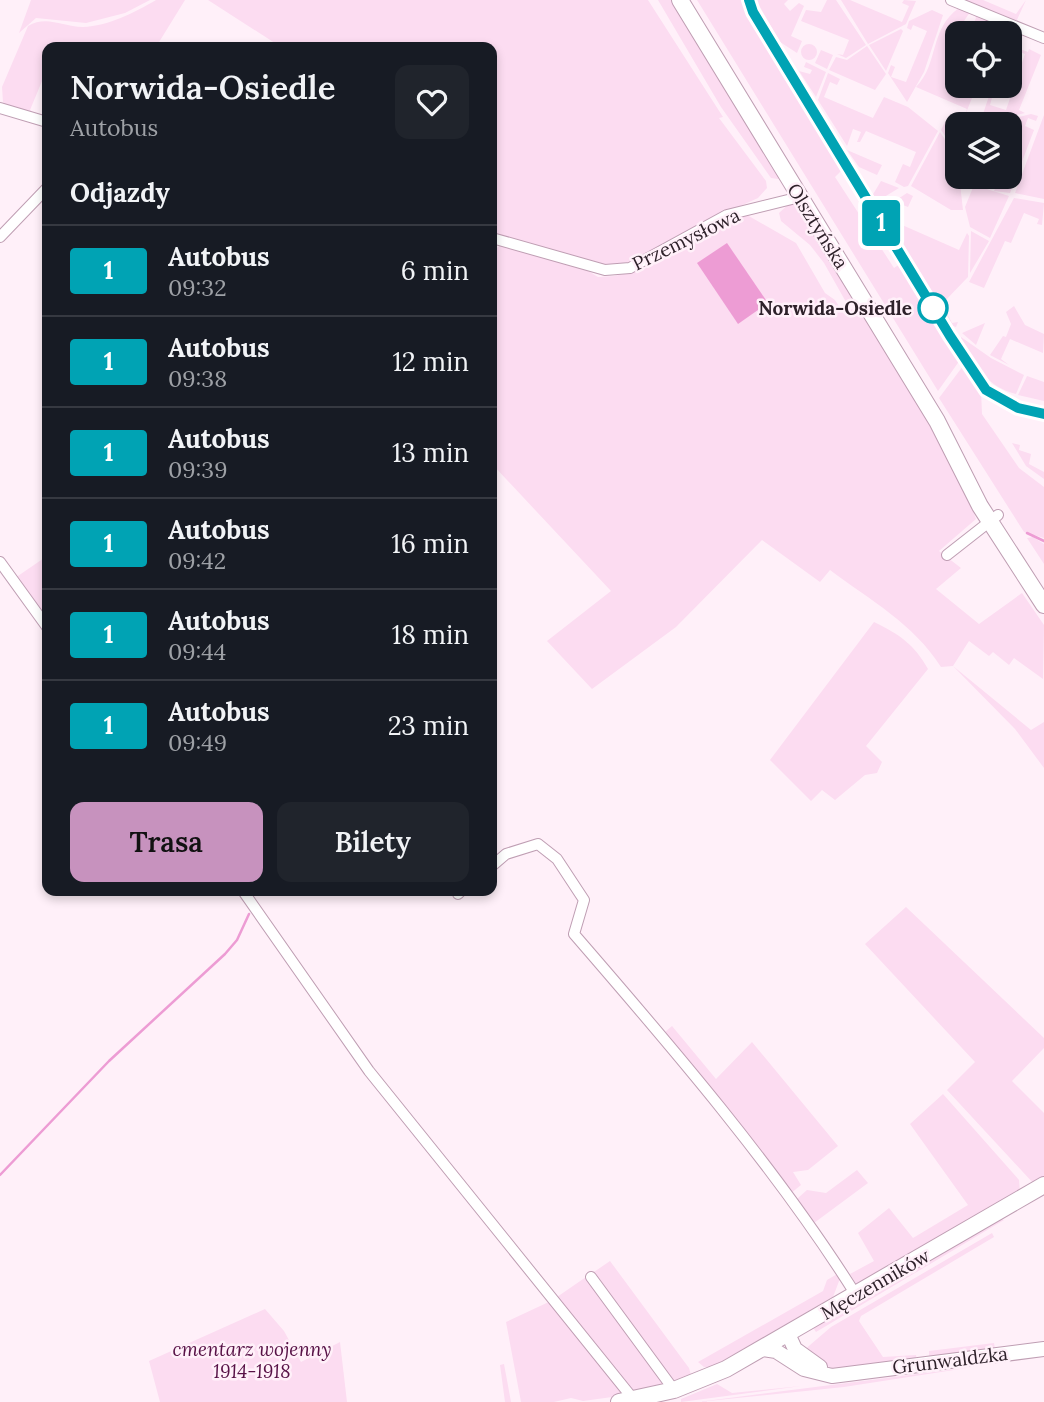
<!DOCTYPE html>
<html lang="pl">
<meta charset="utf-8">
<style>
body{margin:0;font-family:Lora,serif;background:#20242c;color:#f1f3f6;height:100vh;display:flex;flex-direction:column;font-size:26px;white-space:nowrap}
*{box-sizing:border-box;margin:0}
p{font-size:23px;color:#9ea1a6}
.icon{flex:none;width:38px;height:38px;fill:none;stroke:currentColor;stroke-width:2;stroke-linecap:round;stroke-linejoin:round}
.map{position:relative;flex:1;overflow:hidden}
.drawer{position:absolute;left:42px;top:42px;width:455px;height:854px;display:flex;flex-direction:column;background:#171b24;border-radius:14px;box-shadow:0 4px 10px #0003}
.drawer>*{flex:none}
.badge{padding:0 14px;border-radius:5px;font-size:24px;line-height:46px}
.fabs{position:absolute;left:945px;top:21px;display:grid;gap:14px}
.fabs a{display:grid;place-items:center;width:77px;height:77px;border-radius:14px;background:#171b24;box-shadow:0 4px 10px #0003;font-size:35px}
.map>.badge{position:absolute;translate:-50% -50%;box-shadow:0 0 0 4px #fff}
h2{padding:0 28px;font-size:26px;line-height:63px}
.round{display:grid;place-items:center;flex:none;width:74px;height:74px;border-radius:14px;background:#20242c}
.headline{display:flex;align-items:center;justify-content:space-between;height:119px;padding:0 28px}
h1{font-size:33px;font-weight:600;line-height:52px}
.cta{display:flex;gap:14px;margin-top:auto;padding:14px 28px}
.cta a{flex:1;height:80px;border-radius:14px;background:#c792be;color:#111;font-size:28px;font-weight:600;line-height:80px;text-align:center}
.cta a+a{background:#20242c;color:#f1f3f6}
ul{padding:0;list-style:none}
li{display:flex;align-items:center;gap:21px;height:91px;padding:0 28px;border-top:2px solid #363941}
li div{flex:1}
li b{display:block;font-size:26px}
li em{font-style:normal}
li .badge{min-width:77px;font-weight:700;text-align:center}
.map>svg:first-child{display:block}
.green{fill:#fcdcf1}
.water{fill:#ed9cd4}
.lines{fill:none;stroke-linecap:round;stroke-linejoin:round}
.stream{stroke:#ed9cd4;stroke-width:2.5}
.minor-casing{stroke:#bf9eb3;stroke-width:12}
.tertiary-casing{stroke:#bf9eb3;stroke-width:16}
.secondary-casing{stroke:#bf9eb3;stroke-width:18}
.minor{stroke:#fff;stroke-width:10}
.tertiary{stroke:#fff;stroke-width:14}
.secondary{stroke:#fff;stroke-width:16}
.line-casing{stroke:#fff;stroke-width:16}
.line{stroke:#00a3b4;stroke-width:10}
.stop-dot{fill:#fff;stroke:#00a3b4;stroke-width:3.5}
.labels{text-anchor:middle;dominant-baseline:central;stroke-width:5;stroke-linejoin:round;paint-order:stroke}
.street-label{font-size:19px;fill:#2e212a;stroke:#fff0f9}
.stop-label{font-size:19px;font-weight:bold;fill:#2e212a;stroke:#fff0f9;text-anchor:end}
.park-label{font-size:19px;font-style:italic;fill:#571146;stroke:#fff0f9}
</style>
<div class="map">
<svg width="1044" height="1402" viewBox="0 0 1044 1402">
<rect width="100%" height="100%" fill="#fff0f9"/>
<path class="green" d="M 31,0 L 150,0 L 125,13 L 86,23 L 36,18 L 19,33 Z
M 156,0 L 185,0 L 156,47 L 47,47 L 47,69 L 30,110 L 38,116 L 9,107 L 3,102 L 2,87 L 28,26 C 47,15 62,27 83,27 C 108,26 134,13 156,0 Z
M 208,0 L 648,0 L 723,117 L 719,118 L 766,181 L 767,188 L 758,198 L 692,228 L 632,262 L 604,265 L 492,235 L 492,47 L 281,47 Z
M 658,0 L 674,0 L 780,177 L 778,179 L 771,178 L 721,107 Z
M 697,0 L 745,0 L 841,171 L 835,177 L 894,268 L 900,264 L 960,360 L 938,391 Z
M 756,0 L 788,0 L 784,4 L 790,11 L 799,3 L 804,6 L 791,36 L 802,41 L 797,53 L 780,42 Z
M 827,0 L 836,0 L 866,45 L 846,58 L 837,54 L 843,55 L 849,40 L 801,21 L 806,10 L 821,12 Z
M 841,0 L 850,0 L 902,22 L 909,6 L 902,3 L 904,0 L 916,1 L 906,24 L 868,44 Z
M 959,0 L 983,0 L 1016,14 L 1026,0 L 1016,22 Z
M 959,8 L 970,12 L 962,24 L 971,29 L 976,18 L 974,13 L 988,19 L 981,33 L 957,33 L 957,86 L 977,86 L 963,120 L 967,109 L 916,87 C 939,64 929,29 959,8 Z
M 932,10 L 943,15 L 924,72 L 907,102 L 888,73 L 891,65 L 895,67 L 891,77 L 906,82 L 927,31 L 913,25 L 911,30 L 907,28 L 909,21 Z
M 901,29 L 903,31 L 886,71 L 869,45 Z
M 1014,35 L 1022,39 L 1020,49 L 1028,52 L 1029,49 L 1041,55 L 1019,110 L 1025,113 L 980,123 L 990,93 L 993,94 L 990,105 L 1006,110 L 1025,54 L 1010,48 L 1010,39 Z
M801 52a8 8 0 1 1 16 0a8 8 0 1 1-16 0Z
M 867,46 L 886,74 L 875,90 L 829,70 L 836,57 L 847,60 Z
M 821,50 L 833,55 L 827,69 L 815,63 Z
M 806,62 L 826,72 L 816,97 L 799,71 L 810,74 L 812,70 L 804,67 Z
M 828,73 L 840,79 L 837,85 L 830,82 L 824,97 L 873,118 L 860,142 L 857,142 L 861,132 L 853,129 L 847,146 L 818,100 Z
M 884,97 L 908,107 L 938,131 L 908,186 L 904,187 L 895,182 L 903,164 L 910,167 L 916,152 L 866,131 Z
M 1031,114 L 1038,116 L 1036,121 L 1028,118 L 1025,126 L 1034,130 L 1010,193 L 994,191 L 1000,177 L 1010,177 L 1010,154 L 1015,141 L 1010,138 L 1010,124 L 999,124 L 1000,122 Z
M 1044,115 L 1044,199 L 1015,193 Z
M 945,122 L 957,127 L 957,153 L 941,130 Z
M 940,132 L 957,157 L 963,210 L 951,210 L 911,186 Z
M 847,150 L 882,165 L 877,175 L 859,167 Z
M 881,181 L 899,188 L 876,202 L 872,196 Z
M 974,185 L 1009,196 L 990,238 L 970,227 L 965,207 Z
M 907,193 L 913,196 L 908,207 L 900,204 L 893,221 L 959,250 L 967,233 L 969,236 L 968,277 L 942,304 L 952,323 L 958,322 L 956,327 L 950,325 L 881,210 Z
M 1014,198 L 1044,203 L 1042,225 L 1037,224 L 1039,219 L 1024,213 L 1011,243 L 1005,241 L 984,288 L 969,282 Z
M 793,200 L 828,251 L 853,299 L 846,302 L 824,263 L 810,245 L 781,221 L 779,213 Z
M 747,215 L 796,243 L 825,293 L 835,300 L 844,314 L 857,306 C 899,372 949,445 976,519 L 939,551 L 961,568 L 936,589 L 979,624 L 1022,593 L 1044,625 L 1043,679 L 1014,658 L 1009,665 L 993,652 L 989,656 L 969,641 L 953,666 L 1031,730 L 1044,722 L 1044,768 L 1015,729 L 953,666 L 941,667 C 913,623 871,601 830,570 L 820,582 L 762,540 L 676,627 L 592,689 L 547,641 L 611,591 L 492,464 L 492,251 L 501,245 L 580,266 L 598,277 L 614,276 L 643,270 L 721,222 Z
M 971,231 L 989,241 L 970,273 L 970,271 Z
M 1014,306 L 1025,325 L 1044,334 L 1043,353 L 1010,339 L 1001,359 L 1009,365 L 990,355 L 1003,336 L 1006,337 L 1011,324 L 1006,312 Z
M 985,323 L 976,345 L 962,333 Z
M 961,337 L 991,358 L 1024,375 L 1016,394 C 987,387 975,365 961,341 Z
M 963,366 L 981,390 L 982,414 L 1019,468 L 1044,487 L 1044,538 L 1024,532 L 939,398 Z
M 1027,376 L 1044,382 L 1044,401 L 1018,395 Z
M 1012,443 L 1020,445 L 1019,450 L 1031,454 L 1029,464 L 1044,472 L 1044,479 L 1026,466 Z
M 1033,537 L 1044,544 L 1044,564 L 1027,538 Z
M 47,556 L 47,622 L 15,578 Z
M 874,622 C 899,634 914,644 928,669 L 866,746 L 882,762 L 877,773 L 865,775 L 835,800 L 822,790 L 811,801 L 770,760 Z
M 906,907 L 1044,1038 L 1044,1048 L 1012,1081 L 1044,1113 L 1044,1178 L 1034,1184 L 947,1090 L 975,1062 L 865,944 Z
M 672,1026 L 716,1079 L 752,1042 L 838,1146 L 808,1170 L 793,1172 L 801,1185 L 790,1194 L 665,1032 Z
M 943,1094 L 1019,1180 L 1020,1193 L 857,1285 L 850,1274 L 874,1261 L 858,1233 L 889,1208 L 913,1238 L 968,1205 L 910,1124 Z
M 857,1170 L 868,1183 L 814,1223 L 797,1202 L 798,1198 L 807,1190 L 826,1193 Z
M 999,1218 L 1004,1220 L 816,1332 L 812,1326 Z
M 992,1233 L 994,1237 L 861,1316 L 859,1321 L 883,1357 L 916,1355 L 917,1361 L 833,1368 L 822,1365 L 803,1351 L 831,1327 Z
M 610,1261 L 689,1368 L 691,1375 L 670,1382 L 591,1274 Z
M 839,1273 L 841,1276 L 833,1297 L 712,1367 L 704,1367 L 698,1362 L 823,1291 L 827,1280 Z
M 586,1277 L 664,1385 L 634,1392 L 557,1297 Z
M 553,1300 L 627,1395 L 583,1401 L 571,1398 L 554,1402 L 521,1402 L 506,1322 Z
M 265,1309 L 284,1331 L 301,1362 L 340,1342 L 347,1402 L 160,1402 L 149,1361 Z
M 994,1343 L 995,1349 L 929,1358 L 929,1351 Z
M 504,1364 L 511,1402 L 505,1402 L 500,1365 Z
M 973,1367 L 844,1387 L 698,1402 Z
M 717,1384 L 732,1393 L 801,1386 L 681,1402 L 681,1399 Z"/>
<path class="water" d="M 727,243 L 768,303 L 738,324 L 697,263 Z"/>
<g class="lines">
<path class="stream" d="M 1027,533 L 1044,541
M 0,1175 L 109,1061 L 225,954 L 237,940 L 249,914"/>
<defs>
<path id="minor" d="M 749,0 L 753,12 L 950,336 L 986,390 L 1018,408 L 1044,414
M 951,0 L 1044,38
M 0,108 L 47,122
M 0,237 L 47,188
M 492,238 L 605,270 L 630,268 L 727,215 L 800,197
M 947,555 L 998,515
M 0,562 L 47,627
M 492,866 L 506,854 L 538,844 L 557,859 L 584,900 L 574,934 C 671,1046 777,1169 856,1295
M 243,891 L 369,1071 L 634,1400
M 458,894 L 461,891
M 591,1277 L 674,1390"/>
<path id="tertiary" d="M 788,1334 L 795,1349 L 820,1367
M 762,1349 L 776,1351 L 804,1369 L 832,1376 L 1044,1349"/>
<path id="secondary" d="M 680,0 L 937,421 L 980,506 L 1044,605
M 619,1402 L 674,1390 L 726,1369 L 1044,1185"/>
</defs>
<use href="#minor" class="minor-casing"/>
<use href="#tertiary" class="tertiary-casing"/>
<use href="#secondary" class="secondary-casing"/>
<use href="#minor" class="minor"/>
<use href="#tertiary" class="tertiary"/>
<use href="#secondary" class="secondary"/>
</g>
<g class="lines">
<defs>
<path id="line" d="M 749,0 L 753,12 L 950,336 L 986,390 L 1018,408 L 1044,414"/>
</defs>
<use href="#line" class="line-casing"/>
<use href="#line" class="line"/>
</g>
<circle class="stop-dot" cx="933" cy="308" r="14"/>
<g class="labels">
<g class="street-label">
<text transform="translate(818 226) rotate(58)">Olsztyńska</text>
<text transform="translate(686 239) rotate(-26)">Przemysłowa</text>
<text transform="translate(875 1284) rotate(-30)">Męczenników</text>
<text transform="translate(950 1360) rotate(-7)">Grunwaldzka</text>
</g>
<g class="stop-label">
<text x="912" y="308">Norwida-Osiedle</text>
</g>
<g class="park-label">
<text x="252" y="1349">cmentarz wojenny<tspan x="252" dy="22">1914-1918</tspan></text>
</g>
</g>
</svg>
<div class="fabs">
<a><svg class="icon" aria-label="locate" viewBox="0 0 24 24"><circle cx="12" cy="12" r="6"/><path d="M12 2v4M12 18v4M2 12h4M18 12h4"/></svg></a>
<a><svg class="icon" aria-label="layers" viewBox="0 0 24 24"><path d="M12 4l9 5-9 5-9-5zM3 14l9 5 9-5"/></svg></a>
</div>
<b class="badge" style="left:881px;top:223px;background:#00a3b4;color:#fff">1</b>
<section class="drawer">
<div class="headline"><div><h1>Norwida-Osiedle</h1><p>Autobus</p></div><a class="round"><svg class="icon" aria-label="heart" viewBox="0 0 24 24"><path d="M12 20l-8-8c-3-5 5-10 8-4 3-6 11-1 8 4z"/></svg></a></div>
<h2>Odjazdy</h2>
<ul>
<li><span class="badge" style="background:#00a3b4;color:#fff">1</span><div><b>Autobus</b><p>09:32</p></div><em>6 min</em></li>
<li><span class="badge" style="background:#00a3b4;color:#fff">1</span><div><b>Autobus</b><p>09:38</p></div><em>12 min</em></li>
<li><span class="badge" style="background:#00a3b4;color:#fff">1</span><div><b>Autobus</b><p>09:39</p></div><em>13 min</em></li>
<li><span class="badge" style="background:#00a3b4;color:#fff">1</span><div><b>Autobus</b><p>09:42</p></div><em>16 min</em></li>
<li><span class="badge" style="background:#00a3b4;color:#fff">1</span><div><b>Autobus</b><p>09:44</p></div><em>18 min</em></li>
<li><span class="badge" style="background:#00a3b4;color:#fff">1</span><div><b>Autobus</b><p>09:49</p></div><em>23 min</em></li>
</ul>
<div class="cta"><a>Trasa</a><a>Bilety</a></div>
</section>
</div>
